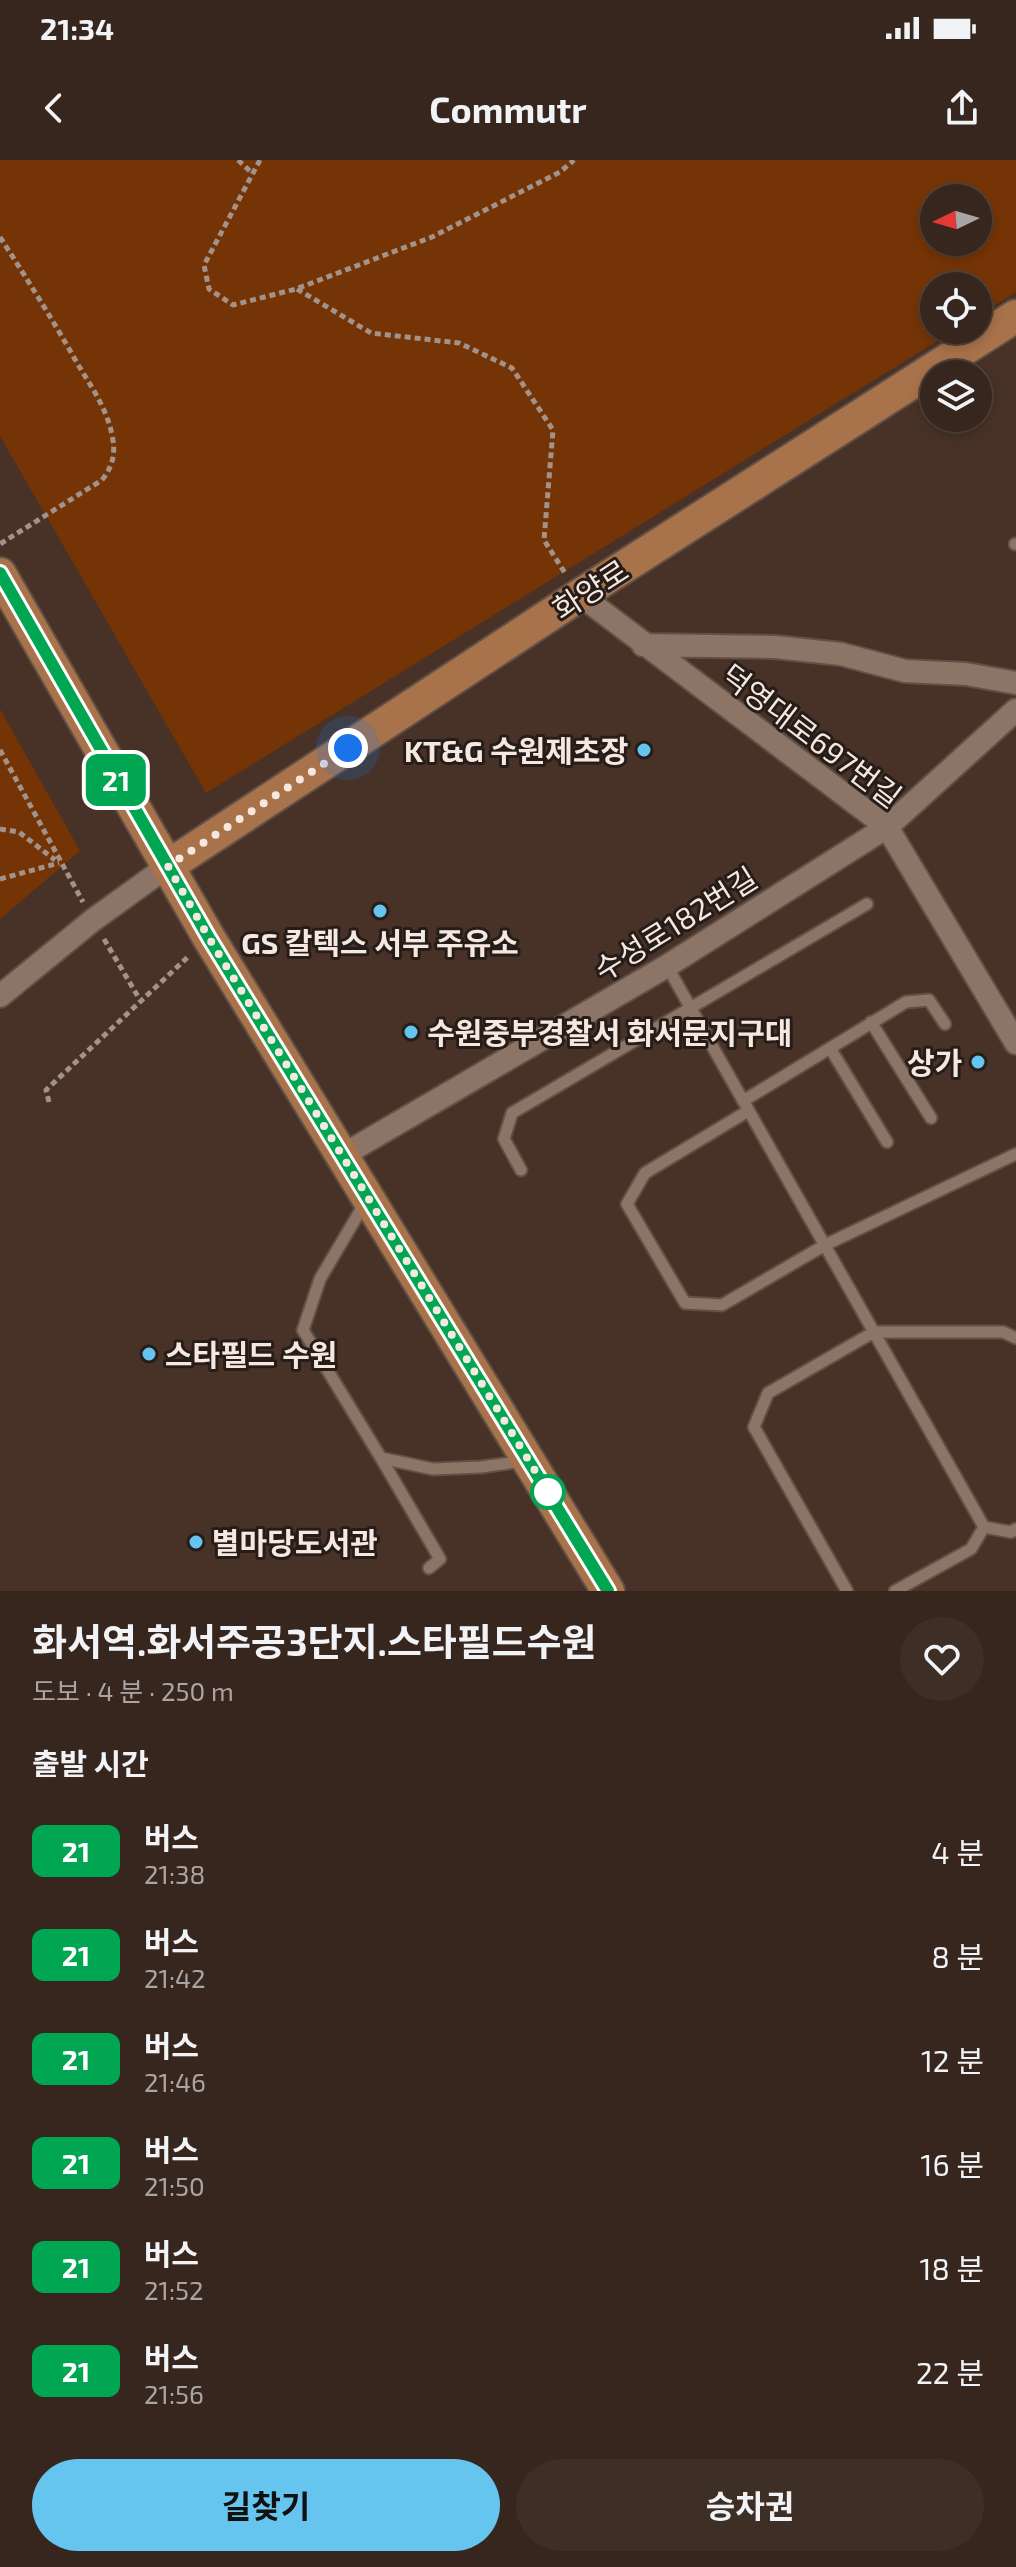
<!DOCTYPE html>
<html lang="ko">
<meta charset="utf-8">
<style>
body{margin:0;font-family:"Exo 2","Noto Sans KR",sans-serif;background:#3d2e26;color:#f1f3f6;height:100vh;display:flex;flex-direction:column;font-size:30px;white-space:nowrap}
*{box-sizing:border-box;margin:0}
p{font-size:26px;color:#aaa5a4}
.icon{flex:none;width:44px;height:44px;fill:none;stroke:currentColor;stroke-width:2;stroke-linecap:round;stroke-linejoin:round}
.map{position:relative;height:1431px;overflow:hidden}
.details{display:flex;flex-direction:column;background:#36261d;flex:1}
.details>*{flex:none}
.badge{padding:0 16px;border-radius:12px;font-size:28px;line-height:52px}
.needle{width:52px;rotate:265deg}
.controls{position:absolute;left:920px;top:24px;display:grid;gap:16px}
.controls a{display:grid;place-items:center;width:72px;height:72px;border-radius:50%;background:#36261d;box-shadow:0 4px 12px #0003,0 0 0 2px #50433b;font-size:40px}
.you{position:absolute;width:40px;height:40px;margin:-20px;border:6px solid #fff;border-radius:50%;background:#1a73e8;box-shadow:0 0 0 12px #1a73e833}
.map>.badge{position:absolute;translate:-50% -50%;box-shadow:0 0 0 4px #fff}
h2{padding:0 32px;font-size:30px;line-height:72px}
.round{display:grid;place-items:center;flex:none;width:84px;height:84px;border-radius:42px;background:#3d2e26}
.overview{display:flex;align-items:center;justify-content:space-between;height:136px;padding:0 32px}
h1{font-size:38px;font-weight:700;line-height:60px}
.cta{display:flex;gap:16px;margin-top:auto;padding:16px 32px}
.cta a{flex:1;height:92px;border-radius:48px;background:#65c5ee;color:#111;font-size:32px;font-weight:700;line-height:92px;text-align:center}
.cta a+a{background:#3d2e26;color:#f1f3f6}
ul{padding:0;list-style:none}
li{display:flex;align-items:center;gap:24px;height:104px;padding:0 32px}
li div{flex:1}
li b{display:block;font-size:30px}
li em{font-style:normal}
li .badge{min-width:88px;font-weight:700;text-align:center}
.status{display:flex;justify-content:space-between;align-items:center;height:56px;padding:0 40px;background:#36261d;direction:ltr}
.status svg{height:22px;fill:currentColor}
header{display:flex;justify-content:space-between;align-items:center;height:104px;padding:0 32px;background:#36261d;font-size:36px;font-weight:700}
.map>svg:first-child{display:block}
.green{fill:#753405;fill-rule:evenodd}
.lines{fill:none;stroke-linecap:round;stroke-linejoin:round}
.lane-casing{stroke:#615046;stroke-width:15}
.street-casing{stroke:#615046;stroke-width:26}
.secondary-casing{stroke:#615046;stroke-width:36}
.path{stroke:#a39289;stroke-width:5;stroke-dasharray:6 4;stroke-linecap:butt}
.lane{stroke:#8c7467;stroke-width:11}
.street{stroke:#8c7467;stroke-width:22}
.secondary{stroke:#a8724b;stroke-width:32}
.line-casing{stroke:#fff;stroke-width:18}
.line{stroke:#00a651;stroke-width:12}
.walk{stroke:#f6e8e1;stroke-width:8;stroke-dasharray:0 14.4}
.poi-dot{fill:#65c5ee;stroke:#261d18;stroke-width:3}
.stop-dot{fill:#fff;stroke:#00a651;stroke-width:4}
.labels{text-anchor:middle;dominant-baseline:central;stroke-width:6;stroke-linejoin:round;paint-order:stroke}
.street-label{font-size:30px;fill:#f6e8e1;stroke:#261d18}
.poi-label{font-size:30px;font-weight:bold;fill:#f6e8e1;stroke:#261d18;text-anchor:start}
</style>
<div class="status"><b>21:34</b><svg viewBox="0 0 49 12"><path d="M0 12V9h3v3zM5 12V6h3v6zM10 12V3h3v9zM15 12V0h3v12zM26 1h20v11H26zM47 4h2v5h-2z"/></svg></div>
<header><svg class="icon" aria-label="back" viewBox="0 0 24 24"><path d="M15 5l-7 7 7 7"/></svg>Commutr<svg class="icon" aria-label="share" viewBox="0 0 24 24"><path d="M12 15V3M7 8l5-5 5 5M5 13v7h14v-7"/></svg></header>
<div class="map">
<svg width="1016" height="1431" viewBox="0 0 1016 1431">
<rect width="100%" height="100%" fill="#483227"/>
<path class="green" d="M 0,0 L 1016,0 L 1016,132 L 978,156 L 978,126 L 934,126 L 934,170 L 955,170 L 206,633 L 0,276 ZM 978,38 L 978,82 L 934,82 L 934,38 Z
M 0,549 L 80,691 L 0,759 Z"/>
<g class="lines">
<defs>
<path id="lane" d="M 1015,384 L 1016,384
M 667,806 L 984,1367 L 1011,1372 L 1016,1369
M 871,862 L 931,958
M 830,888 L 887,982
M 743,941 L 906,842 L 929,840 L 945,864
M 748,951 L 645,1013 L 627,1044 L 685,1143 L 722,1145 L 825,1085 L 1016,994
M 521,1010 L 504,979 L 512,953 L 867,744
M 366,1041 L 320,1119 L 303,1170 L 381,1298 L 433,1309 L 481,1307 L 524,1301
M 381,1298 L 440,1399 L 429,1408
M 847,1431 L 754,1267 L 768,1233 L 874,1172 L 1003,1172 L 1016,1178
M 895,1431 L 971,1389 L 984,1367"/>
<path id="street" d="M 580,435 L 887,667 L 1016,883
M 643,485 L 775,487 L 841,494 L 905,511 L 966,514 L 1016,523
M 0,836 L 93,760 L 168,706
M 343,995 L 667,806 L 887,667 L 1016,550"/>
<path id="secondary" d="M 0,414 L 209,778 L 608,1431
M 168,706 L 580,435 L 1016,156"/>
</defs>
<use href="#lane" class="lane-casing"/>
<use href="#street" class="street-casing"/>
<use href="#secondary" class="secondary-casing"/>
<path class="path" d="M 238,0 L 251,12
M 260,0 L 204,105 L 209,129 L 233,145 L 296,129 L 432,77 L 560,12 L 574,0
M 0,77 C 27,119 53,160 77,203 C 91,226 107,249 112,275 C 116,293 113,306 102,320 L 0,384
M 297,129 L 371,173 L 459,183 L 512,208 L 553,270 L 544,380 L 565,413
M 0,590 L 83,742
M 0,669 L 19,672 L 55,700
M 0,719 L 59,703
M 104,779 L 140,840
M 49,942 L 46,930 L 190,795"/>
<use href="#lane" class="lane"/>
<use href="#street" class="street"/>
<use href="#secondary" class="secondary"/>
</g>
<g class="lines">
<defs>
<path id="line" d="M 0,413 L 209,778 L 608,1431"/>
</defs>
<use href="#line" class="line-casing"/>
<use href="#line" class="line"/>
<path class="walk" d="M 348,588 L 168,706 L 209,778 L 548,1332"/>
</g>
<g class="poi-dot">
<circle cx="644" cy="590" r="8"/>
<circle cx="380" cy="751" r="8"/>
<circle cx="411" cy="872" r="8"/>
<circle cx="978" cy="902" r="8"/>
<circle cx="149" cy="1194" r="8"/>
<circle cx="196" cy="1382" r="8"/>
</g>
<circle class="stop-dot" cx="548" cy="1332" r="16"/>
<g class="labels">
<g class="street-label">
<text transform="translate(590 429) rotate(-33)">화양로</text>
<text transform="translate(812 575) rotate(37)">덕영대로697번길</text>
<text transform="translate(675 763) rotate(-32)">수성로182번길</text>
</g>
<g class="poi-label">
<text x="628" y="590" text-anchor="end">KT&amp;G 수원제초장</text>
<text x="380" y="782" text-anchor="middle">GS 칼텍스 서부 주유소</text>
<text x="427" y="872">수원중부경찰서 화서문지구대</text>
<text x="962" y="902" text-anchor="end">상가</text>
<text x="165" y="1194">스타필드 수원</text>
<text x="212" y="1382">별마당도서관</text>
</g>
</g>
</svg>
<div class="controls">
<a><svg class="needle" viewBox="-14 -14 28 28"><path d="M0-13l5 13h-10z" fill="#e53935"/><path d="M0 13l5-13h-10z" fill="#aaa5a4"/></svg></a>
<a><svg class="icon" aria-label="locate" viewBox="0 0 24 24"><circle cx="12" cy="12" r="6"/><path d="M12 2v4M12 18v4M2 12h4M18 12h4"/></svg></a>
<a><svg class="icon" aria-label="layers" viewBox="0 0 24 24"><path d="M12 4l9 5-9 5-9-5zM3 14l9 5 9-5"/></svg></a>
</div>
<div class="you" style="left:348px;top:588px"></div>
<b class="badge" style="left:116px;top:620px;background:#00a651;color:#fff">21</b>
</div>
<section class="details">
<div class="overview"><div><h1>화서역.화서주공3단지.스타필드수원</h1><p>도보 · 4 분 · 250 m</p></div><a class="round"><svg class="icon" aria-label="heart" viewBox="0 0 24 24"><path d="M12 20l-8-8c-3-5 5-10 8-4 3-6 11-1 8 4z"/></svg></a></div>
<h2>출발 시간</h2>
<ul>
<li><span class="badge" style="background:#00a651;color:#fff">21</span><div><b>버스</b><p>21:38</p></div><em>4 분</em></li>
<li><span class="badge" style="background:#00a651;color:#fff">21</span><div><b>버스</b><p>21:42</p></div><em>8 분</em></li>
<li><span class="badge" style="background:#00a651;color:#fff">21</span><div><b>버스</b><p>21:46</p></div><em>12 분</em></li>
<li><span class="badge" style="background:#00a651;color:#fff">21</span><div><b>버스</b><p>21:50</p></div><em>16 분</em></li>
<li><span class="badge" style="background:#00a651;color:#fff">21</span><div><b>버스</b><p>21:52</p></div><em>18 분</em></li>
<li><span class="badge" style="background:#00a651;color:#fff">21</span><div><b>버스</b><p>21:56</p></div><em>22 분</em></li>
</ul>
<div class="cta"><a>길찾기</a><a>승차권</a></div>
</section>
